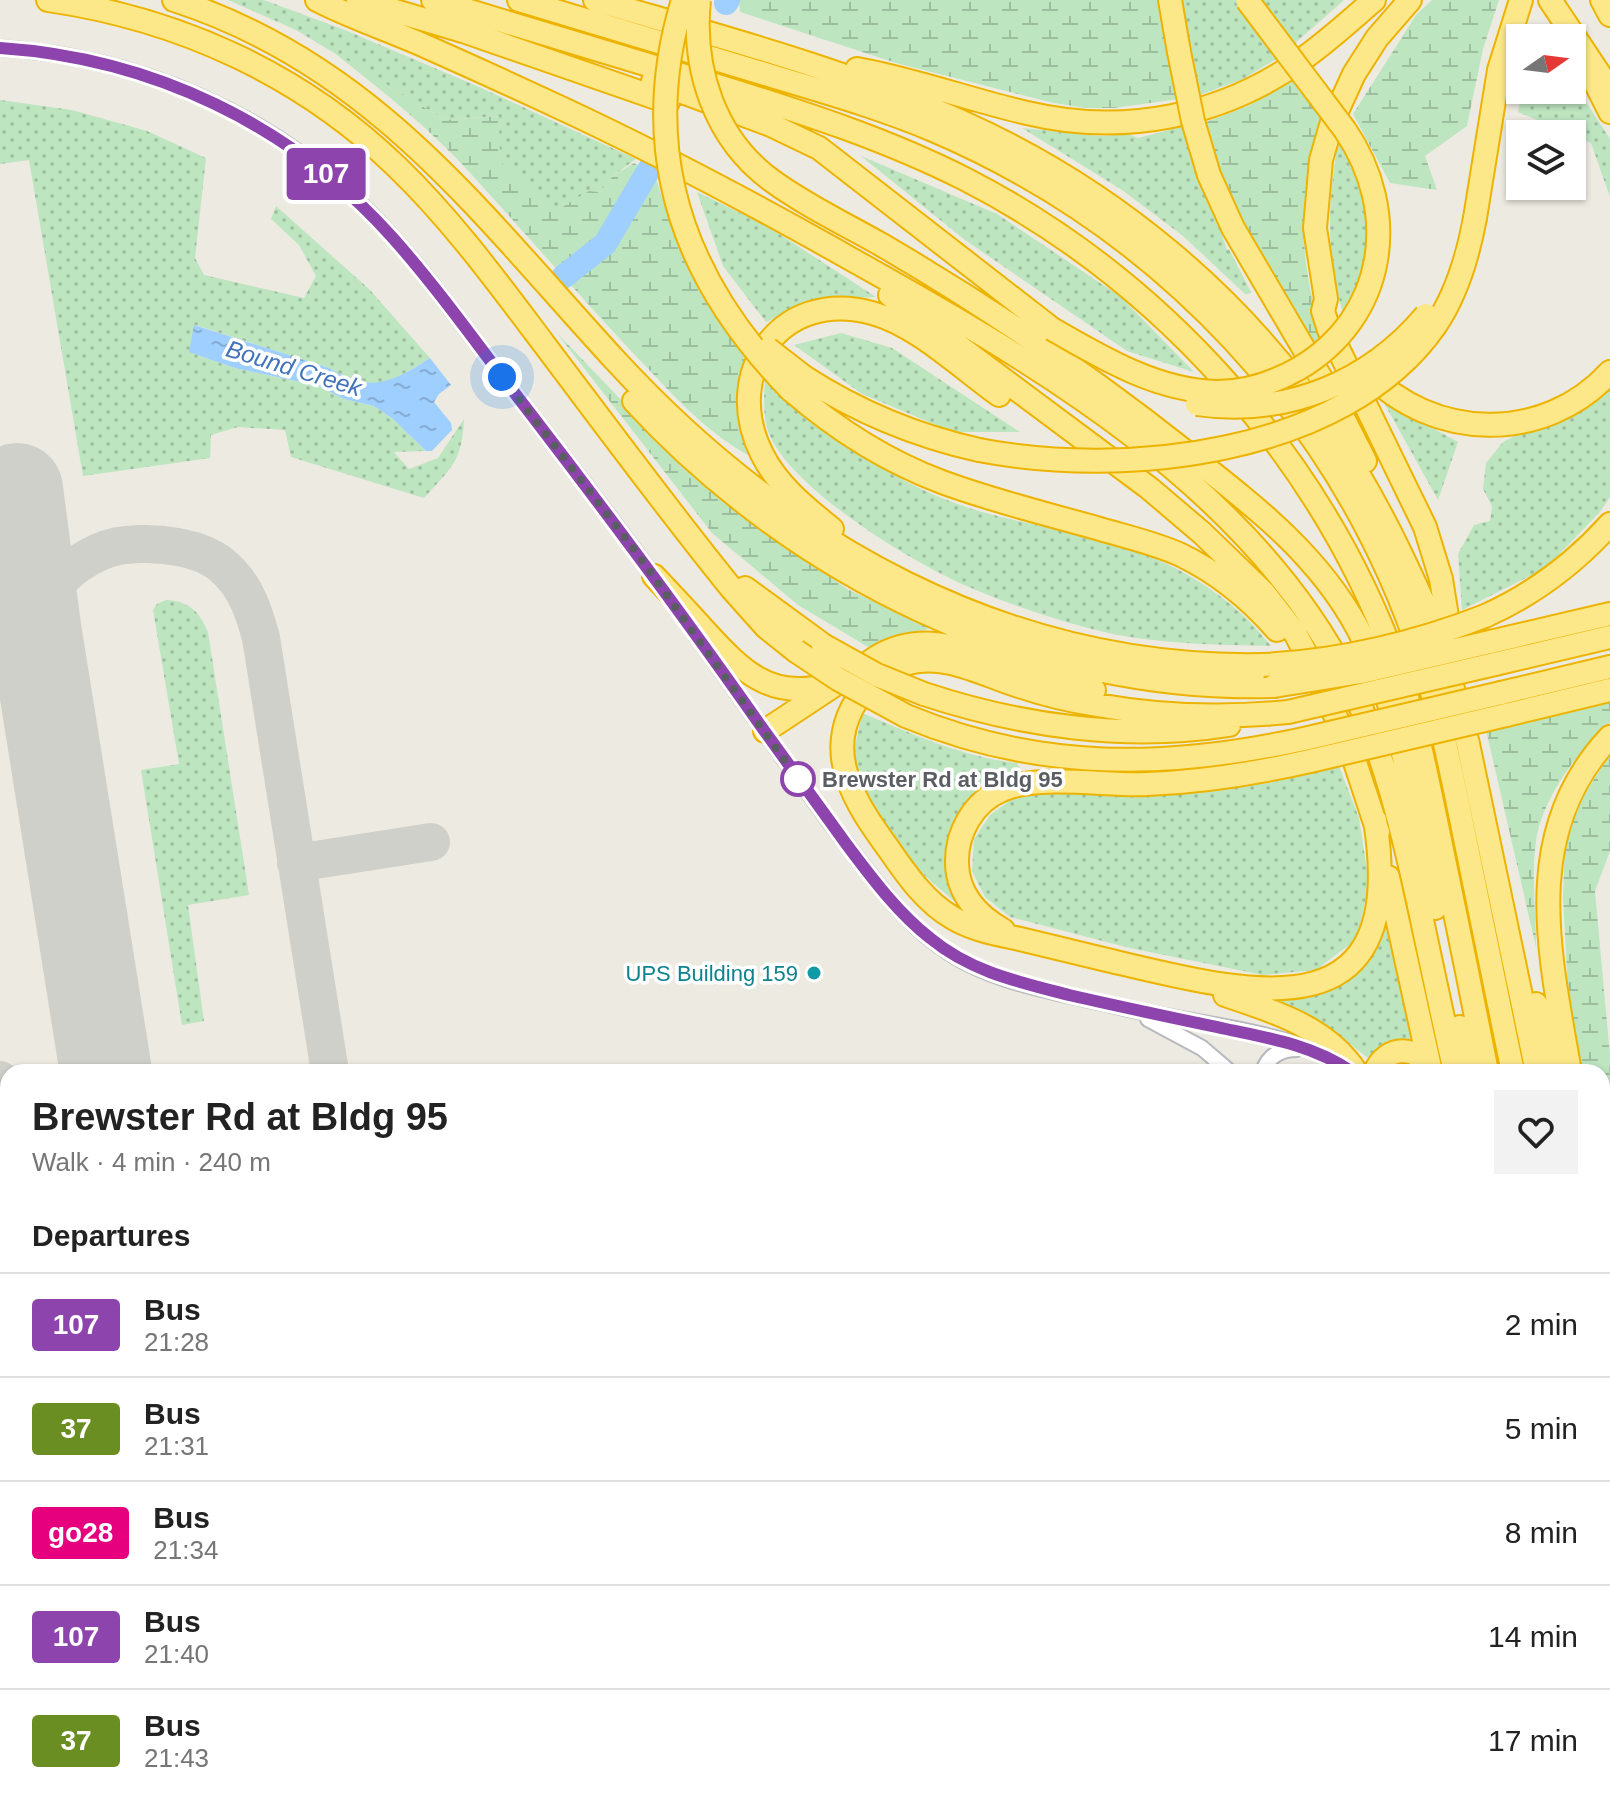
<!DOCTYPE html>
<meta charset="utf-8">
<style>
body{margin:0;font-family:Arial,sans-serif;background:#f2f2f2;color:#222;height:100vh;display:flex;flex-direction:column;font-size:30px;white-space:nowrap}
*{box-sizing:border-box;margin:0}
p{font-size:26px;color:#767676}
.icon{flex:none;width:44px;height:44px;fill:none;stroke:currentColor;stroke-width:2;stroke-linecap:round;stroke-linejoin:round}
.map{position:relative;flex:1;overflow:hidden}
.sheet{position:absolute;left:0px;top:1064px;width:1610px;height:746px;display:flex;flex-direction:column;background:#fff;border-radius:24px 24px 0 0;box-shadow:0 2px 6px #0004}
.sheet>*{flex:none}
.badge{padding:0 16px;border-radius:6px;font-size:28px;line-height:52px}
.needle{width:52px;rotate:76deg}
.controls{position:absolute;left:1506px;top:24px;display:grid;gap:16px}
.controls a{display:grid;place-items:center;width:80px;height:80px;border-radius:0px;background:#fff;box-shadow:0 2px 6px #0004;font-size:40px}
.you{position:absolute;width:40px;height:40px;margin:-20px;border:6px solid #fff;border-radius:50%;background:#1a73e8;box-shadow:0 0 0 12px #1a73e833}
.map>.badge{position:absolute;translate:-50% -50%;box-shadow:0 0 0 4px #fff}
h2{padding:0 32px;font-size:30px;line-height:72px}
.round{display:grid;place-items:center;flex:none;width:84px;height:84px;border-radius:0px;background:#f2f2f2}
.summary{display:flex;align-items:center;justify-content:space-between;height:136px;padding:0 32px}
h1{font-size:38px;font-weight:700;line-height:60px}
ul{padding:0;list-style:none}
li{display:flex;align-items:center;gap:24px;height:104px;padding:0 32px;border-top:2px solid #e0e0e0}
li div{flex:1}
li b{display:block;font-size:30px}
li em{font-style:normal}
li .badge{min-width:88px;font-weight:700;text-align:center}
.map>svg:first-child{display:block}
.grass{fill:url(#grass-dots)}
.wetland{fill:url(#wetland-marsh)}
.water{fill:url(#water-ripples)}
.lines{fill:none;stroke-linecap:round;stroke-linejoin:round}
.river{stroke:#9fcfff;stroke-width:24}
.taxiway{stroke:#d0d0ca;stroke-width:38}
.runway{stroke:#d0d0ca;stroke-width:92}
.tertiary-casing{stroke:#b7b9be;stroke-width:18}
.motorway-casing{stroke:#edb301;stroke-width:26}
.tertiary{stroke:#fff;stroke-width:14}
.motorway{stroke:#fce789;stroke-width:22}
.motorway-bridge-casing{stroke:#edb301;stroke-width:26;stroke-linecap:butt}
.motorway-bridge{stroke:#fce789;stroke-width:22}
.line-casing{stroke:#fff;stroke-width:18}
.line{stroke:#8e44ad;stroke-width:12}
.walk{stroke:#5a5d62;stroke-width:8;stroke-dasharray:0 14.4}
.stop-dot{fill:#fff;stroke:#8e44ad;stroke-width:4}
.culture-dot{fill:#0f9aa8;stroke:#fff;stroke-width:3}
.labels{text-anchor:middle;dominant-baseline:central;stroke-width:7;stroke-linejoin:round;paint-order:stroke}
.stop-label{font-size:22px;font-weight:bold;fill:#5a5d62;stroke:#fff;text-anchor:start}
.culture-label{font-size:22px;fill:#0d838f;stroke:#fff;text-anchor:end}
.water-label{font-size:24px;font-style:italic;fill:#4073b9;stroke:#fff}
</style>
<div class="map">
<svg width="1610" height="1809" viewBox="0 0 1610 1809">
<defs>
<pattern id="grass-dots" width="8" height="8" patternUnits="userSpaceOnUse" patternTransform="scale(2)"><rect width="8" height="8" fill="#bde5c0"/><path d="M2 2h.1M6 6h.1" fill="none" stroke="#9dbd9f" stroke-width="1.8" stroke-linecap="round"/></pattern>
<pattern id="wetland-marsh" width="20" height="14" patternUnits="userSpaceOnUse" patternTransform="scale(2)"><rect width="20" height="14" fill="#bde5c0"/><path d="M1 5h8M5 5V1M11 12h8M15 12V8" fill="none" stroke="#9dbd9f"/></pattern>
<pattern id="water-ripples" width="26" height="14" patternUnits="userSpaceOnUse" patternTransform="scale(2)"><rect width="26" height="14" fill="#9fcfff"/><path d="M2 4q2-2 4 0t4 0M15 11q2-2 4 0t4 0" fill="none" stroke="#85abd2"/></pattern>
</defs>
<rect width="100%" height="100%" fill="#edebe1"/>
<path class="grass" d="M 228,0 L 264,0 L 345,30 L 477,86 L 636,159 L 613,176 L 600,192 L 589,191 L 556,212 L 500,162 L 498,116 L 445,120 L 296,30 Z
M 1180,0 L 1236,0 L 1278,58 L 1243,79 L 1197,96 Z
M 1259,0 L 1344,0 L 1293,45 Z
M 1572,80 L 1610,139 L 1610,197 L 1591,143 L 1518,112 L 1522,90 L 1572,90 Z
M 0,100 L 72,110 L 147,131 L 206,158 L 195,258 L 204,275 L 304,298 L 316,276 L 299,245 L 271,219 L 276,206 L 369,289 L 430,358 C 392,382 371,395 329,368 L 195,325 L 190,352 L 235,368 L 319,386 L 344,399 L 374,406 L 393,419 L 426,451 L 394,452 L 409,469 L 438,458 L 464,419 C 462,462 451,468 424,498 L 291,457 L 285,430 L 238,427 L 211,435 L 210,458 L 83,476 L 29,160 L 0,164 Z
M 1185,126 L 1227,250 L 1229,249 L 1251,292 L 1249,294 L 1245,294 L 1183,236 L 1122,190 L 1022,128 L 1102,136 L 1128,134 L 1138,138 Z
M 1338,141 C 1361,177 1376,224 1364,267 C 1360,284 1351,298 1343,313 C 1325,252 1328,203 1338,141 Z
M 861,156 L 997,214 L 1121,297 L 1194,372 L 1127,351 L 965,240 Z
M 697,192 L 767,226 L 876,297 L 815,300 L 766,322 L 723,266 Z
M 841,333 L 892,348 L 1020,432 L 953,432 L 862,394 L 794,345 Z
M 765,380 C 825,432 887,480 963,506 C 1011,522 1062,529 1111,543 C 1172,560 1232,595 1271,646 C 1218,645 1161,644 1108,633 C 1062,622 1013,606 969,587 C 916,565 783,485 767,428 C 763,413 764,396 765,380 Z
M 1610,386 L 1610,497 L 1600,512 L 1546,568 L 1462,610 L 1458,554 L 1474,525 L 1490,521 L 1492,506 L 1483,489 L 1486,463 L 1503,442 Z
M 1383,401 L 1458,442 L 1438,500 Z
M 166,600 C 189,601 199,611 208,632 L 249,895 L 188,905 L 204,1021 L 182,1025 L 141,770 L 179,764 L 153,610 L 157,604 Z
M 862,713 C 913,734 962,757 1017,763 L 1020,768 C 986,782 951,807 946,846 C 943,864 950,885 955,902 L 917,869 L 870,805 L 852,761 Z
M 1339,766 L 1359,818 L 1369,883 L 1357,939 L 1316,970 L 1263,975 L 1130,948 L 1010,917 L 985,897 L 972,871 L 974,839 L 990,815 L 1019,794 L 1152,793 L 1269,783 Z
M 1385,928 L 1388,928 L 1416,1043 C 1397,1040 1386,1041 1372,1058 L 1368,1058 L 1323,1023 L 1262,995 C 1325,993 1355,989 1385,928 Z
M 0,1187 L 8,1205 L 8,1683 L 0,1648 Z"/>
<path class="wetland" d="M 739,0 L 1162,0 L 1179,99 L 1114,108 L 1085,108 L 1054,103 L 896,63 L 740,12 Z
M 1432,0 L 1499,0 L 1483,49 L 1467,126 L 1425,156 L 1437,190 L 1390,183 L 1353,114 L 1416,15 Z
M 332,51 L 445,120 L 499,116 L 500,162 L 556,211 L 589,191 L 600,192 L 613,176 L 634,163 L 655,176 L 679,249 L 744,355 L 741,424 L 750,456 C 703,431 669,390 632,352 C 578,294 526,234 473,176 C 431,129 381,90 332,51 Z
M 1293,79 L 1321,115 C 1299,193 1296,259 1324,337 L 1315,345 L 1250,241 L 1223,183 L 1204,123 L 1250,105 Z
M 556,332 L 629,408 L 749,518 L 847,589 L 930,628 L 873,650 L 798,605 L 712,533 Z
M 1610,698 L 1610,723 C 1578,750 1541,800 1536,842 C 1531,873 1536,915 1536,947 L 1486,730 Z
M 1610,755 L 1610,851 L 1595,891 L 1610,1056 L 1608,1203 L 1602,1171 L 1602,1072 L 1583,1072 L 1568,991 L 1563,897 L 1565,839 L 1583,796 Z"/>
<path class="water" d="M 194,325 L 329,368 C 370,394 393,382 430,358 L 451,385 L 439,394 L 434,402 L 451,423 L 452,430 L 432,451 L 426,451 L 393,419 L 374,406 L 344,399 L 319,386 L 235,368 L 189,352 Z"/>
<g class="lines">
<path class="river" d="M 726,3 L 728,0
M 563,277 L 605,244 L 650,168"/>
<path class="taxiway" d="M 0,583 L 35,627 C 42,612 47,595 57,583 C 73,564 101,547 126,545 C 157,542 202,546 225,568 C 246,587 254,612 261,638 L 330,1072
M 296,863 L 431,842
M 0,1080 L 8,1091
M 0,1772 L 8,1771
M 209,1802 L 214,1809
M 478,1802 L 479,1809"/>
<path class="runway" d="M 17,489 L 35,627 L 106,1072
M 222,1802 L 223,1809"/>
<defs>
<path id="tertiary" d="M 0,48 C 138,57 270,113 368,211 C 419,263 461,323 505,380 C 556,448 609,514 658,583
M 694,632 C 741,698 787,764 835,829 C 873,878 908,932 965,962 C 1011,986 1066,994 1116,1006 C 1179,1022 1291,1030 1343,1066
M 1148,1019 L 1202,1048 L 1230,1072
M 1263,1072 C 1268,1056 1280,1049 1297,1049"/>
<path id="motorway" d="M 48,0 C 179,19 301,74 397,167 C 452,220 498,283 544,344 C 606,426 667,509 732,589 L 766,627 L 796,651
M 174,0 C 372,64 479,212 614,359 C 784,544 1007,670 1263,665
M 317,0 C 352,18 389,30 425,46 C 470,66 516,87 561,108 C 662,155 761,208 858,263 C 1040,365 1249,486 1347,678 C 1383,748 1401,824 1418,901 C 1430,958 1442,1015 1455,1072
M 358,0 L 466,32 L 668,102
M 433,0 C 528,29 623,57 718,86 C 802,112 886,139 965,179 C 1160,279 1319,455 1395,661 C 1417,721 1428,783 1441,845 C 1457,921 1472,996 1487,1072
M 519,0 C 601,25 683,50 765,74 C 821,91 879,107 933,130 C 1163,228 1342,418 1421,656 C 1441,717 1453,780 1466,843 C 1482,920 1497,996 1513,1072
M 595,0 C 718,36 844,69 962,122 C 1114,190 1248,301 1338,442 C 1376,499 1405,561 1433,624
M 1170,0 L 1179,52
M 1410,0 L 1377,38 L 1354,74 L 1332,122 L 1321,160 L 1315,228 L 1326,299 L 1323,311 L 1329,330 L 1425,527 L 1441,579 L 1452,648
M 1550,0 L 1610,90
M 1602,0 L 1610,15
M 857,69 C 914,79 970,100 1027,113 C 1124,136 1222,117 1304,58 C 1328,41 1351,20 1374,0
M 1593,78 L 1610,112
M 653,81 L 771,125 L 819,148 L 1052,329
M 1209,175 L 1233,228 L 1335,402 L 1365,461
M 1475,218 L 1499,70 L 1521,0
M 882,245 C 988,307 1090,376 1187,453 C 1252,504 1318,554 1358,629 C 1403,714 1415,815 1435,908
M 890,295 L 1149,488 L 1202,533 L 1264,593 L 1295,633 L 1312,665 L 1351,750 L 1378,832
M 1366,371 C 1433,441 1544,444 1610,372
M 804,377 C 858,412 916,436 979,450
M 791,390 C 836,429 886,461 942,482 C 993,501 1047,514 1100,529 C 1127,537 1155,543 1181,555 C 1218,573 1250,599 1277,630
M 634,401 C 796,577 1033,693 1274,686
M 832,529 C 806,508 777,485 762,454 C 721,373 781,288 872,313 C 917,325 961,368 999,395
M 654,576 C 671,594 688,612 705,631 C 740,669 770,701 827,685
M 745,588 L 823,645
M 1485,616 C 1534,594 1574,564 1610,524
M 1490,642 L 1610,614
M 1444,656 L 1468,744 L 1537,1072
M 1495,664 L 1610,637
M 1501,693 L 1610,667
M 924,694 C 1021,726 1127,741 1229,725
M 1288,712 C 1226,718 1158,716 1097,705 C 1071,701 1046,695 1022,687 C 985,676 944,651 905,664 C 858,679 831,728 847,776 C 855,802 872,826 888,848 C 906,874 925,902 953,918 C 973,930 997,934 1020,939 C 1049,946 1078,953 1107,960 C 1250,994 1410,1039 1375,820
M 1506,715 L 1610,690
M 906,716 C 1039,771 1165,769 1304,739
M 765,731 L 877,657 C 924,629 969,651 1015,667 C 1041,676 1067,684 1094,690
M 1388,877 L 1431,1072
M 1003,930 C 978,916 958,894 957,864 C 956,833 973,802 1002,790 C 1038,774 1106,786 1147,784 C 1202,782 1257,773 1310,761
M 1225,995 C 1273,1011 1327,1027 1356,1072
M 1536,1004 L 1555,1072
M 1460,1027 L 1471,1072
M 1375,1072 C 1386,1045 1418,1044 1431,1071
M 1570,1072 C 1550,955 1519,833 1610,737
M 1602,1248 L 1610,1282
M 1602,1377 L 1610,1414
M 1602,1440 L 1610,1477
M 1602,1509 L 1610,1548
M 1602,1632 L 1610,1671
M 1602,1747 L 1610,1786
M 1566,1807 L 1576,1809"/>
</defs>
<use href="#tertiary" class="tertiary-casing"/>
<use href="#motorway" class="motorway-casing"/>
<use href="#tertiary" class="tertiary"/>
<use href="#motorway" class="motorway"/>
<defs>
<path id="motorway-bridge" d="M 683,0 C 637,151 683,280 791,390
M 699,0 C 692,68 714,138 771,180 C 805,205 845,224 882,245
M 1179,52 L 1193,121 L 1209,175
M 1052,329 C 1102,358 1158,391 1217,392 C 1246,392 1273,383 1298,369 C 1387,317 1401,212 1345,130 L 1247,0
M 768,349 L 804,377
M 1197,404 C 1286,417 1369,383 1426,315
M 979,450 C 1122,478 1344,456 1435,326 C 1457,294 1468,256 1475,218
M 823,645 L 877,675 L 924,694
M 796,651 L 838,679 L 906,716
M 1263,665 C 1340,661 1413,644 1485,616
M 1274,686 L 1361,672 L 1490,642
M 1288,712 L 1495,664
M 1304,739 L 1501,693
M 1310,761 L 1506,715"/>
</defs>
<use href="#motorway-bridge" class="motorway-bridge-casing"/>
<use href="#motorway-bridge" class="motorway-bridge"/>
</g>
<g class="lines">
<defs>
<path id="line" d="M 0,48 C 151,58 291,124 392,237 C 441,292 484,354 530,413 C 610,517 688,622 763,729 C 791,768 819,806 847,845 C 872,878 897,912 930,938 C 971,972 1019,982 1069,995 C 1121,1007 1174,1018 1226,1029 C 1270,1038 1315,1046 1352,1072"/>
</defs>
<use href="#line" class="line-casing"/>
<use href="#line" class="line"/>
<path class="walk" d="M 502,377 L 636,552 L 798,779"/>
</g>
<circle class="stop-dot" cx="798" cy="779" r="16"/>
<circle class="culture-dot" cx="814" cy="973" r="8"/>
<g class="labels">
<g class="stop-label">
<text x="822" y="779">Brewster Rd at Bldg 95</text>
</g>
<g class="culture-label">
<text x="798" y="973">UPS Building 159</text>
</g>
<g class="water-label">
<text transform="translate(294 368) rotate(17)">Bound Creek</text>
</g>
</g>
</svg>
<div class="controls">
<a><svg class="needle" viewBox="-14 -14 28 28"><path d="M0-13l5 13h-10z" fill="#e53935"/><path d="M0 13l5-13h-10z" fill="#767676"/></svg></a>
<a><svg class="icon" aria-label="layers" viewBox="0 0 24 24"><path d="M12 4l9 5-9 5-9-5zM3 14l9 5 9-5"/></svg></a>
</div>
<div class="you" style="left:502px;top:377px"></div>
<b class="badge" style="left:326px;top:174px;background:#8e44ad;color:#fff">107</b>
<section class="sheet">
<div class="summary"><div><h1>Brewster Rd at Bldg 95</h1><p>Walk · 4 min · 240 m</p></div><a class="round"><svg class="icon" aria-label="heart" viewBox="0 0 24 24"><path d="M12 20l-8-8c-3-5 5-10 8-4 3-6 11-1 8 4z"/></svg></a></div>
<h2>Departures</h2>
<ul>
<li><span class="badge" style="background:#8e44ad;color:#fff">107</span><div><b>Bus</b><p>21:28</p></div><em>2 min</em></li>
<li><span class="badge" style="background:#6b8e23;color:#fff">37</span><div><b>Bus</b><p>21:31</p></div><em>5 min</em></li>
<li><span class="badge" style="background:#e6007e;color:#fff">go28</span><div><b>Bus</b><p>21:34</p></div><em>8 min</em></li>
<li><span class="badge" style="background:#8e44ad;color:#fff">107</span><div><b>Bus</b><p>21:40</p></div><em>14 min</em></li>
<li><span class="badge" style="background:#6b8e23;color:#fff">37</span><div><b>Bus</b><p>21:43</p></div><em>17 min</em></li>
</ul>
</section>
</div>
